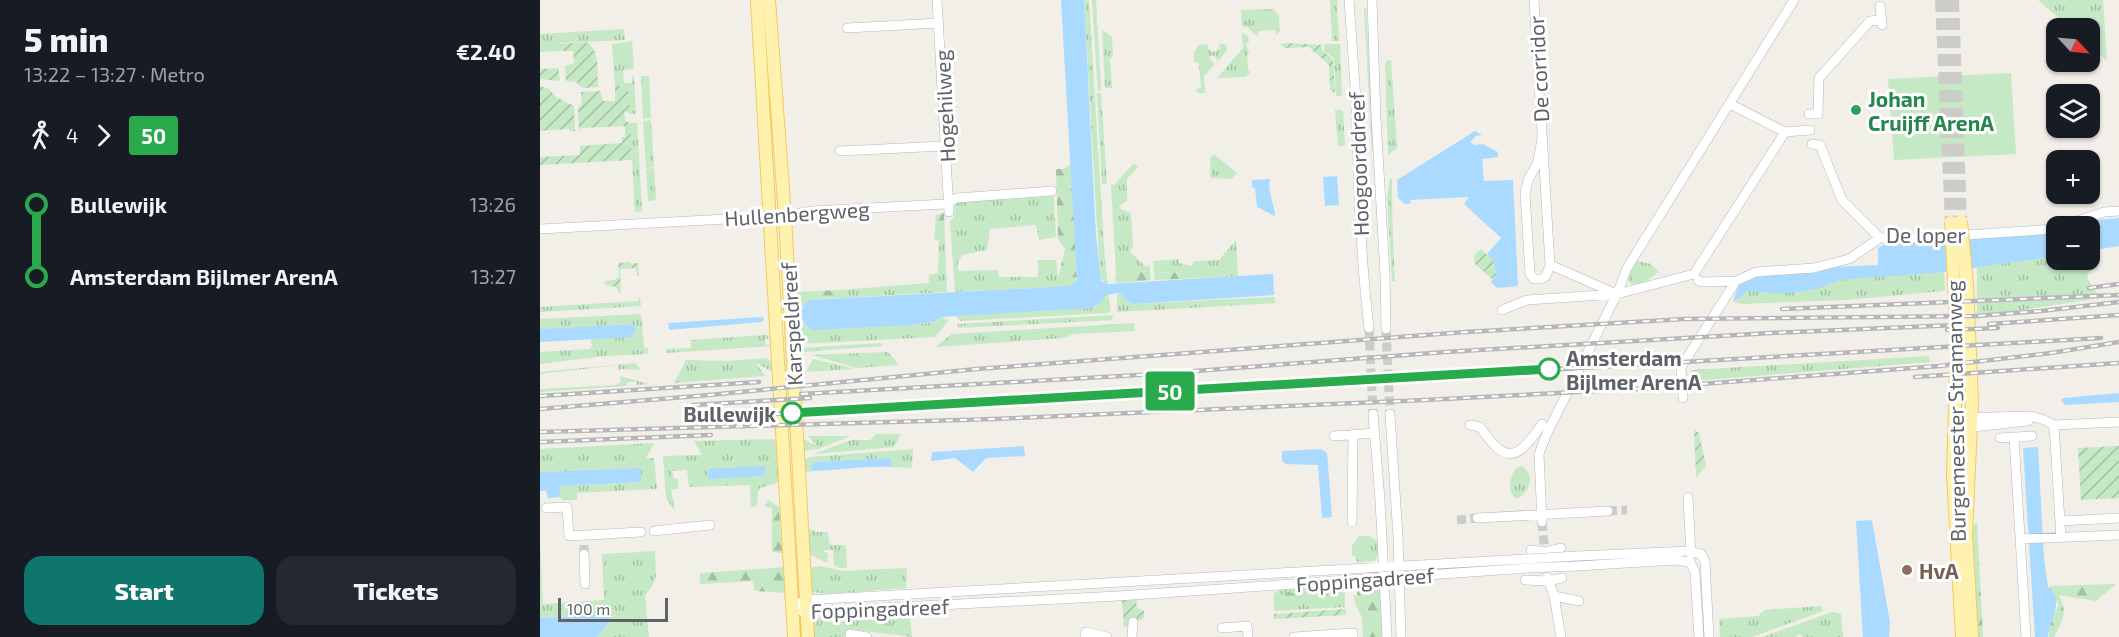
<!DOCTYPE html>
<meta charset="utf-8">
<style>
body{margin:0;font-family:"Exo 2",sans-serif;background:#242831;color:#f1f3f6;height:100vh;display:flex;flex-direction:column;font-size:22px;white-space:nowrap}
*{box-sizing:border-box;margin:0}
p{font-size:20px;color:#9ea1a6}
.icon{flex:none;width:33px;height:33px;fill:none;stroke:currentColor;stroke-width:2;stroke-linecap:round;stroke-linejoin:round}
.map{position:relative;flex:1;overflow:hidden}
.side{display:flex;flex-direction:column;background:#171b24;width:540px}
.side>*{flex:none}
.badge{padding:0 12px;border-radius:4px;font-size:21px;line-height:39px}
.needle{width:39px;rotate:116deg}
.buttons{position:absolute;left:1506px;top:18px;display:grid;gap:12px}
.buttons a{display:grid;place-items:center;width:54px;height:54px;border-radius:12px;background:#171b24;box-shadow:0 2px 4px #0004;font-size:30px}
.scale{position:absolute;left:18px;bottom:15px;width:110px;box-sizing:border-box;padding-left:6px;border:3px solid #5f6368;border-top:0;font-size:16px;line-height:21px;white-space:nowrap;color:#5f6368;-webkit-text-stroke:4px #fff;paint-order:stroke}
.map>.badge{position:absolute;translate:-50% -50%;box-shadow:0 0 0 3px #fff}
.legs{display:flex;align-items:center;gap:9px;height:66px;padding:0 24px;font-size:20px}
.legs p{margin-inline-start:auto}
.summary{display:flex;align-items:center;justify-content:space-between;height:102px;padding:0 24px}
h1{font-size:33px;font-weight:800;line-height:45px}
.primary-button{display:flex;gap:12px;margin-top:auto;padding:12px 24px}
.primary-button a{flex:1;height:69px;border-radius:18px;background:#0f766e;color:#fff;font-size:24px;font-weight:800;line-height:69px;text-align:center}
.primary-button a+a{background:#242831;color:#f1f3f6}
ul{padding:0 24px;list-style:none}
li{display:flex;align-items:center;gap:21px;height:72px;font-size:22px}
li i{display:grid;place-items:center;width:9px;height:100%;margin:0 8px;background:currentColor}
li i::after{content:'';width:15px;height:15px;margin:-8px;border:4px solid;border-radius:50%;background:#171b24}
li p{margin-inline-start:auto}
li:first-child i{background:linear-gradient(#0000 50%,currentColor 0)}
li:last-child i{background:linear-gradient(currentColor 50%,#0000 0)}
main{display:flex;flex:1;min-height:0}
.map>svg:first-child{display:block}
.grass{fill:url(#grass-tufts)}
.forest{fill:url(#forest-firs)}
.garden{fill:url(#garden-furrows)}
.pitch{fill:#c5e8c5}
.water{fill:#aadaff}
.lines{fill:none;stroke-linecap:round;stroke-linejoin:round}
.minor-tunnel{stroke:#ccccc8;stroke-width:9;stroke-dasharray:9 4.5;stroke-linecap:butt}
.major-tunnel{stroke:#ccccc8;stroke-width:12;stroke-dasharray:12 6;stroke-linecap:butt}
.minor-casing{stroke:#b5b8bc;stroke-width:10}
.major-casing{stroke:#f2c960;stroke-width:14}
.minor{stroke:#fff;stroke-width:9}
.major{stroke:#fff2af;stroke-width:12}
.rail-casing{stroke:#b6b7b8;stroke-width:4.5}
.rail{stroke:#fff;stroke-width:2;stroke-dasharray:7;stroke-linecap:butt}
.minor-bridge-casing{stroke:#b5b8bc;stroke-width:10;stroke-linecap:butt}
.major-bridge-casing{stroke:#f2c960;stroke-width:14;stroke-linecap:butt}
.minor-bridge{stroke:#fff;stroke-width:9}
.major-bridge{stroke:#fff2af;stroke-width:12}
.line-1-casing{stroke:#fff;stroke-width:14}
.line-1{stroke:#29ab4d;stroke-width:9}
.leisure-dot{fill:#2e9e5b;stroke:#fff;stroke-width:2}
.stop-1-dot{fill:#fff;stroke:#29ab4d;stroke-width:3}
.education-dot{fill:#8d6e63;stroke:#fff;stroke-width:2}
.labels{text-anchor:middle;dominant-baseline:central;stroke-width:6;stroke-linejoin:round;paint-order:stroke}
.street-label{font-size:21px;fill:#5f6368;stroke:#fff}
.leisure-label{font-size:21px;font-weight:bold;fill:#27864d;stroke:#fff;text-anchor:start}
.stop-label{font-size:21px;font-weight:bold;fill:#5f6368;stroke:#fff;text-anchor:start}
.education-label{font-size:21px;font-weight:bold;fill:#785e54;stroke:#fff;text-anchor:start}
</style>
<main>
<section class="side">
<div class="summary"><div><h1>5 min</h1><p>13:22 – 13:27 · Metro</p></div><b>€2.40</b></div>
<div class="legs"><svg class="icon" aria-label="walk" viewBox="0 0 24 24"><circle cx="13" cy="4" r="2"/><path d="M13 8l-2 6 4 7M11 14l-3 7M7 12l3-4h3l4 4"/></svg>4<svg class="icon" aria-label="forward" viewBox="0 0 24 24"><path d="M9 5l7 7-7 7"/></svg><b class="badge" style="background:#29ab4d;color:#fff">50</b></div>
<ul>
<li><i style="color:#29ab4d"></i><b>Bullewijk</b><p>13:26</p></li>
<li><i style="color:#29ab4d"></i><b>Amsterdam Bijlmer ArenA</b><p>13:27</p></li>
</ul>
<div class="primary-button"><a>Start</a><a>Tickets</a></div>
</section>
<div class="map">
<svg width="1579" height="637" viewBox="0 0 1579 637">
<defs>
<pattern id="grass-tufts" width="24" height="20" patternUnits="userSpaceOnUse" patternTransform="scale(1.5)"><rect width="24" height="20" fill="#c5e8c5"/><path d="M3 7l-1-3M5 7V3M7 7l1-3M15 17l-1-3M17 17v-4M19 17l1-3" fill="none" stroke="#a3c0a4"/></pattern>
<pattern id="forest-firs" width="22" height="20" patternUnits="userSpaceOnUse" patternTransform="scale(1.5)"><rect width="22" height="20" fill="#c5e8c5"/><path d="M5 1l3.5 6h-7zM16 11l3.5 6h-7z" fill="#a3c0a4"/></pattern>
<pattern id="garden-furrows" width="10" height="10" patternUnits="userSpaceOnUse" patternTransform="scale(1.5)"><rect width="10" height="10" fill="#c5e8c5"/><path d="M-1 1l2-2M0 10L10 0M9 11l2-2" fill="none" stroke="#a3c0a4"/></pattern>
</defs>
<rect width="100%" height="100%" fill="#f1efe8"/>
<path class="grass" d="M 544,0 L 549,0 L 565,262 L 568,283 L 565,283 L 560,277 Z
M 552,0 L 556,0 L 561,90 L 558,91 Z
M 790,0 L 797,0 L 799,41 L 792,41 Z
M 1498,0 L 1563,0 L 1567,61 L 1550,46 L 1550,28 L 1530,28 Z
M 824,8 L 826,8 L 834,146 L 832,153 Z
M 733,9 L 739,15 L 740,31 L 736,35 L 735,30 L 719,31 L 717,36 L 706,26 L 702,27 L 701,10 Z
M 84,29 L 85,40 L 19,43 L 19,51 L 0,52 L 0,34 Z
M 562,30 L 572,37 L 573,57 L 570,58 L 572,88 L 565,88 Z
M 702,33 L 708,36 L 709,42 L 706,43 L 709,54 L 707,54 L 708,70 L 710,72 L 706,77 L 677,78 L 703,48 Z
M 92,41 L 94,69 L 83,70 L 84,83 L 92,83 L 92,76 L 94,76 L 96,114 L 90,114 L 88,85 L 75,86 L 72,44 Z
M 668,44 L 668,49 L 671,50 L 672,52 L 677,51 L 677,49 L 680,49 L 679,44 L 686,44 L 687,50 L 678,61 L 674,56 L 670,56 L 669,58 L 675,64 L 664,76 L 665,93 L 657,93 L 656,89 L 661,88 L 659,63 L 654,62 L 654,52 L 659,45 Z
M 784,44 L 800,44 L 802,95 L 796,96 L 794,59 L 784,50 Z
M 848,60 L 851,60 L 857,148 L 848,155 L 845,64 Z
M 101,76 L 109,76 L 111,118 L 103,119 Z
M 557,93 L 561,93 L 567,184 L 562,184 Z
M 795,110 L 803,110 L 805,146 L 798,146 Z
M 111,120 L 114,167 L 106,168 L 103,121 Z
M 90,123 L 97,123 L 102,211 L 95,212 Z
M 674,154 L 697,173 L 691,179 L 671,178 L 670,158 Z
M 594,163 L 598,167 L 587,179 L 587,201 L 579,206 L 580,209 L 591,213 L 593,247 L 590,252 L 606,267 L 610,264 L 610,271 L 576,274 L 571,185 L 575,184 Z
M 114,168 L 116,200 L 108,201 L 106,169 Z
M 850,178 L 852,179 C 852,213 853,246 855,281 L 852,281 L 847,198 Z
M 514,196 L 516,237 L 499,240 L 496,225 L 450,229 L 447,250 L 422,255 L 418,263 L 418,271 L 458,270 L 459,277 L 498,277 L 498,260 L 516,260 L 518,278 L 537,277 L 534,284 L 531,286 L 415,292 L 410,222 L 414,217 L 415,201 Z
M 399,240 L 405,242 L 407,292 L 301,298 L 299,290 L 389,283 L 389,275 L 398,273 Z
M 696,240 L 698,276 L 661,278 L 661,271 L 614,273 L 613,261 L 638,259 L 639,263 L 651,266 L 654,261 L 679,260 Z
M 1516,256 L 1516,260 L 1547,260 L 1559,270 L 1555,269 L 1549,272 L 1547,278 L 1560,298 L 1437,317 L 1437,267 Z
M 1097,261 L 1111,264 L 1118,271 C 1112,280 1101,284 1091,284 L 1087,279 L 1094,262 Z
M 1402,271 L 1404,272 L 1405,291 L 1304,300 L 1202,304 L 1194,302 L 1193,301 L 1200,298 L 1207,291 L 1289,285 L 1299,280 Z
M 580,293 L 587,301 L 595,304 L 734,297 L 736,303 L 577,312 L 577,294 Z
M 568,294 L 571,311 L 568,313 L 420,321 L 416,316 L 551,308 L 565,295 Z
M 99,297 L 100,297 L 101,306 L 0,312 L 0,307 L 98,301 Z
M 261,310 L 263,323 L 373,325 L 393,322 L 402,317 L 408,321 L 395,337 L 259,344 L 257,312 Z
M 101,314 L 104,347 L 109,349 L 107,354 L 66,356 L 0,364 L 0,352 L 50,349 L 52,345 L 50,339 L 93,336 L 93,324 L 0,329 L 0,319 Z
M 573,315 L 572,320 L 418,328 L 417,324 Z
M 594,323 L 595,331 L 533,334 L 524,338 L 395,347 L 412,334 Z
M 225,333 L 229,338 L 225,339 L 226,345 L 233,345 L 233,346 L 126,353 L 126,349 L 151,348 L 151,340 L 225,335 Z
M 341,343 L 343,346 L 262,352 L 260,348 Z
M 348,352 L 359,365 L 316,368 L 272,355 Z
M 1389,356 L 1390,362 L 1152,381 L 1151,370 Z
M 227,358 L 231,362 L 231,371 L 216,363 L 225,376 L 134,383 L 146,360 L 188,361 Z
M 273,359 L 308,367 L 312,369 L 266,372 Z
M 95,363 L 101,370 L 80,369 L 79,372 L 78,365 L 0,374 L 0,372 Z
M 80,376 L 109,384 L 97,385 L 96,381 L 86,383 L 86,386 L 0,392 L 0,389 L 76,385 L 81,382 Z
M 336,434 L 361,434 L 354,447 L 274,454 L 311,440 L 330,440 Z
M 268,436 L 311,436 L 278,449 L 264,451 L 263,439 L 277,446 Z
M 239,439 L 241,479 L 234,484 L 220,488 L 218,492 L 217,506 L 211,507 L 210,485 L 149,487 L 147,470 L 132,471 L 134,479 L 138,479 L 138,489 L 131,489 L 135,511 L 126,498 L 123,456 L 162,455 L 154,441 Z
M 114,443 L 106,458 L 114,458 L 117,489 L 37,493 L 37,500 L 23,500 L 19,497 L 20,486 L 101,482 L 101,468 L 0,472 L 0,449 Z
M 373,449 L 372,468 L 352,467 L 351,459 L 348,458 L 275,462 L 273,471 L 268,472 L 264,469 L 263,460 L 270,457 Z
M 982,466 C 996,475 990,491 977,499 C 966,492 970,478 976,468 Z
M 269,529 L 277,532 L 288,532 L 289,543 L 292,545 L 306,545 L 307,568 L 299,568 L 294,565 L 293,551 L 297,550 L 282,550 L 288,554 L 287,563 L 273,556 L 268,555 L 268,552 L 273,553 L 267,551 C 266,546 270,536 269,529 Z
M 819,536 L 829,536 L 838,541 L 839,553 L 835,561 L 817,562 L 814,555 L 812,556 L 812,546 Z
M 0,538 L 3,604 L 64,600 L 62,554 L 115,551 L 116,575 L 114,583 L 105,596 L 109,637 L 57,637 L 69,623 L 69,614 L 0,618 Z
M 280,566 L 303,571 L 367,568 L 366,588 L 286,594 L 273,592 L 269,580 L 269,568 Z
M 799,586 L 802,592 L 805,593 L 805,607 L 734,611 L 734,593 L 738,592 L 738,589 Z
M 814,595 L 824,599 L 827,603 L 830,637 L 823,637 L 822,618 L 815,603 Z
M 1281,606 L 1283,611 L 1212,637 L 1180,637 L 1179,619 L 1218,616 L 1225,610 Z
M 369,611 L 372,637 L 310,629 L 308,637 L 273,637 L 275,620 L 279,618 Z
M 1292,612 L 1301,614 L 1303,637 L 1264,637 L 1259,634 L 1256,637 L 1222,637 Z"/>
<path class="forest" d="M 531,164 L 537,277 L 518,278 L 525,249 L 518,239 L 516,169 L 524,169 Z
M 404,213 L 405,242 L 394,239 L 396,215 Z
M 610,271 L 611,280 L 578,283 L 575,281 L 576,274 Z
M 661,271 L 661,278 L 615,280 L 614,273 Z
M 299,290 L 301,298 L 269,300 L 257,312 L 255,306 L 257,292 Z
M 228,500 L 239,507 L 242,553 L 232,552 L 232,508 L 225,507 Z
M 1437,521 L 1443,637 L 1438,637 L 1433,527 Z
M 246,567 L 247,593 L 215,591 L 213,581 L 160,584 L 160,573 Z
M 1576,584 L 1556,601 L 1519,595 C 1528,614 1523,619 1514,637 L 1509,637 L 1509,628 L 1519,604 L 1508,590 L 1510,586 Z
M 818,585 C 825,585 833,584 838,588 C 845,596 844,626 844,637 L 830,637 L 827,603 L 817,595 Z
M 748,592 L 756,594 L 792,592 L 797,597 L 794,600 C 775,602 754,606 737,597 Z"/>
<path class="garden" d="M 46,42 C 60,50 57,68 58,85 L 60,87 L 42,88 L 36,82 L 26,81 L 25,66 L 34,63 L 33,51 L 19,51 L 19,44 Z
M 747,43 L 782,45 L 782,50 L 793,60 L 795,93 L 790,90 L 789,65 L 769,47 L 745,48 L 740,44 Z
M 18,66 L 20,81 L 0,79 L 0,69 L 18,68 Z
M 88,85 L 90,113 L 84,111 L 85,121 L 90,123 L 92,160 L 0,165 L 0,157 L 40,155 L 40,146 L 82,143 L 82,137 L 85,137 L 85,127 L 83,126 L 41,128 L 39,131 L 38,109 L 39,106 L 42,106 L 41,92 L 60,91 L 63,101 L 75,101 L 75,86 Z
M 0,86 L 9,89 L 16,97 L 34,106 L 35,131 L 30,131 L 29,129 L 0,131 Z
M 941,249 L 954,261 L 956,275 L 952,279 L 935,264 L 934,256 Z
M 91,262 L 90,264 L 98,263 L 99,276 L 97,276 L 96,268 L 80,269 L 81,293 L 79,293 L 76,287 L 65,285 L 65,281 L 74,280 L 79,277 L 78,263 Z
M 1154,430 L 1159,433 L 1166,466 L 1156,478 Z
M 1579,446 L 1579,498 L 1541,500 L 1538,448 Z
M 597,599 L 596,607 L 604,611 L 604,618 L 584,628 L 582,600 Z
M 806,609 L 806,615 L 734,619 L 734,614 Z"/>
<path class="pitch" d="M 1471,73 L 1476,154 L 1354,160 L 1348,79 Z"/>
<path class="water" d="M 521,0 L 544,0 L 556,236 L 561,281 L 568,284 L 733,274 L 734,295 L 594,304 L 587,301 L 580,293 L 565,295 L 562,301 L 551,308 L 402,317 L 393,322 L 373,325 L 273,330 C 260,324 257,309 269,300 L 530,286 L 537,280 Z
M 935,131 L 942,135 L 936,136 L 930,142 L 935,145 L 943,144 L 958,152 L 958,157 L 942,159 L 944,181 L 973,180 L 978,286 L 957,288 L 951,282 L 956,275 L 954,261 L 947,254 L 961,238 L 924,204 L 929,197 L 870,200 L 871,203 L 865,204 L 858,198 L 857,180 Z
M 797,176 L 799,205 L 785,206 L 783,177 Z
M 730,179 C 727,189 734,203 735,216 L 717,207 L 715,188 L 712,187 L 712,180 Z
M 1579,218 L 1579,246 L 1550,251 L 1550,231 L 1555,230 L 1555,220 Z
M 1516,233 L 1516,256 L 1404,272 L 1299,280 C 1270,295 1238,294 1207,291 L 1200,298 L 1193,301 L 1204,271 L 1338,265 L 1338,248 L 1347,243 Z
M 223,317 L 224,320 L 221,322 L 129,330 L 128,323 Z
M 93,324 L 95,326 L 94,334 L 91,337 L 0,342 L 0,329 Z
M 1579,393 L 1579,402 L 1525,405 L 1521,400 L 1523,398 Z
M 484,446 L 485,456 L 446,458 L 433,472 L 415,458 L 391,461 L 392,452 Z
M 1498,447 L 1504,558 L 1508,588 C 1526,600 1509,621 1508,637 L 1495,637 L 1483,448 Z
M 781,449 L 787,453 L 792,517 L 782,518 L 778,465 L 746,464 L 742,461 L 742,451 Z
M 348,458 L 351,458 L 352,467 C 327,466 300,470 273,471 L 271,467 L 275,462 Z
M 225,466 L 225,473 L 223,476 L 168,479 L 168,469 Z
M 101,468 L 101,482 L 21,486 L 19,497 L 8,498 L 6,491 L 0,491 L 0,472 Z
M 1332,520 L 1350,623 L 1349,637 L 1323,637 L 1316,521 Z
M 69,614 L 69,623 L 57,637 L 0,637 L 0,618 Z"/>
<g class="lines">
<path class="minor-tunnel" d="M 829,328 L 833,414
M 846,329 L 850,414
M 1068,511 L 1087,510
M 917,520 L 937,518
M 1002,522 L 1007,577
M 44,554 L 44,542"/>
<path class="major-tunnel" d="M 1401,0 L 1411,222
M 1413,0 L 1421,221"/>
<defs>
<path id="minor" d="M 397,0 L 409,212
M 809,0 C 811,33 814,67 816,100 C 818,177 820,252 829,328
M 832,0 L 836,118 L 845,275 L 846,329
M 994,0 L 1010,265 L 1006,276 L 1001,279 L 994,279 L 990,274 L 985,194 L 988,180 L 998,162 L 1002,138
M 1340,6 L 1342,25
M 307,28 L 399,23
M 1190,104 L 1245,132
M 1269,114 L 1278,114 L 1279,78 L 1330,21 L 1341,20
M 1272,144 L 1280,145 L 1302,200 L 1340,238 L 1381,238 L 1516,229
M 300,151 L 405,146
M 1522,226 L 1564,212 L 1579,211
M 0,229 L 245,216 L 273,211 L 405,204 L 417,198 L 512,191
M 1015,267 L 1072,292
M 1158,280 L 1161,282 L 1196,281 L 1216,272 L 1274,268 L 1309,259 L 1340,238
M 962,310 L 987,300 L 1077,294 L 1154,274 L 1245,132 L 1270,130
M 1143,398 L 1141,367 L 1196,281
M 833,414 L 840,500 L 847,637
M 850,414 L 858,537 L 861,637
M 1415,418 L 1490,416 L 1502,419 L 1514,425 L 1579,422
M 930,425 L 940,427 C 966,465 977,461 1002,424
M 1514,425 L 1521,538
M 1415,429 L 1488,421
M 794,436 L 835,433
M 1474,437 L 1486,637
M 1460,438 L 1492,436
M 1148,497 L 1151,555
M 6,508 L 27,507 L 29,536 L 101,532
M 937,518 L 1068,511
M 1520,521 L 1579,518
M 812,522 L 813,434
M 1002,522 L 999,454 L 1007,433 L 1077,294 L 1087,268 L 1254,0
M 114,531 L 170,525
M 1481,539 L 1579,535
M 991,550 L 1005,552 L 1021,548
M 44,554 L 45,584
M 1037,556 L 1150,551 L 1161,554 L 1165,561 L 1169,637
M 1038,566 L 1135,560 L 1150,562 L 1155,572 L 1159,637
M 1007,577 L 1014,596 L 1021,637
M 985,580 L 1007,581 L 1022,578
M 1014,596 L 1039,601
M 252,608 L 266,600 L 986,559
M 263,612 L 578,596 L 988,568
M 682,628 L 707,626 L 708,637
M 310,637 L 310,634 L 327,637
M 545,637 L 546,632 L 567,637
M 592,637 L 593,622
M 754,637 L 813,633 L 813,637"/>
<path id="major" d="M 217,0 L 254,637
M 229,0 L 245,216 L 268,637
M 1414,284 L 1417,338 L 1413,475 L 1422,637
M 1427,285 L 1432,401 L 1426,535 L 1432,637"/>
</defs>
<use href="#minor" class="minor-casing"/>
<use href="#major" class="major-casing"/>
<use href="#minor" class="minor"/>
<use href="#major" class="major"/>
<defs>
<path id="rail" d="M 1549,288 L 1579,284
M 1242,309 L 1579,295
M 1449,324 L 1579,315
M 1407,330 L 1458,328
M 1375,377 L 1579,363
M 261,394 L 616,374 L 905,352 L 1231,333 L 1416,325
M 0,396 L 219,382
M 153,405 L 270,398
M 0,409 L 169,395 L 437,369 L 926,332 L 1144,319 L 1436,316 L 1501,311 L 1579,302
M 150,419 L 1561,338
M 0,432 L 454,419 L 885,400 L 1095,389 L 1399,366 L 1511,353 L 1579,342
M 0,442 L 171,435"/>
</defs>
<use href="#rail" class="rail-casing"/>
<use href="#rail" class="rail"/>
<defs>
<path id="minor-bridge" d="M 986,559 L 1037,556
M 988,568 L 1038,566"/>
<path id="major-bridge" d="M 1421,221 L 1427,285
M 1411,222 L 1414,284"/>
</defs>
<use href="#minor-bridge" class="minor-bridge-casing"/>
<use href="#major-bridge" class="major-bridge-casing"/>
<use href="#minor-bridge" class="minor-bridge"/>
<use href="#major-bridge" class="major-bridge"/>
</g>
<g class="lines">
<defs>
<path id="line-1" d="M 252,413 L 1009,369"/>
</defs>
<use href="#line-1" class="line-1-casing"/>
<use href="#line-1" class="line-1"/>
</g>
<circle class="leisure-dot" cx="1316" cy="110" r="6"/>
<g class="stop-1-dot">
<circle cx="1009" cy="369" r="10"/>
<circle cx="252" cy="413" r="10"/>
</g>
<circle class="education-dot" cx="1367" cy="570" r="6"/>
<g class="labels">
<g class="street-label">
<text transform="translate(998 69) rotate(-93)">De corridor</text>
<text transform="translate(404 106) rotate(-93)">Hogehilweg</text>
<text transform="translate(818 164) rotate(-92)">Hoogoorddreef</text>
<text transform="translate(257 213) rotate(-4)">Hullenbergweg</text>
<text x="1386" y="234">De loper</text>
<text transform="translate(251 324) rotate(-93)">Karspeldreef</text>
<text transform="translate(1415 411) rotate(-91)">Burgemeester Stramanweg</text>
<text transform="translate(825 579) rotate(-4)">Foppingadreef</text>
<text transform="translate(340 608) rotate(-2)">Foppingadreef</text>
</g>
<g class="leisure-label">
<text x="1328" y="98">Johan<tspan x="1328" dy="24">Cruijff ArenA</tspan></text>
</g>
<g class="stop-label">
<text x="1026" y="357">Amsterdam<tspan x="1026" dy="24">Bijlmer ArenA</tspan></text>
<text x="236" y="413" text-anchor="end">Bullewijk</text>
</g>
<g class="education-label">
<text x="1379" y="570">HvA</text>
</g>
</g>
</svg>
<div class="buttons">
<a><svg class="needle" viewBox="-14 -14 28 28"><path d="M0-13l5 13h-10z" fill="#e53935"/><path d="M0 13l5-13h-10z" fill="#9ea1a6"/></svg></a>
<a><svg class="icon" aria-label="layers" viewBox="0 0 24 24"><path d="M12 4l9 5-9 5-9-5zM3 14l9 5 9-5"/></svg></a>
<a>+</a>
<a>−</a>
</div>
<div class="scale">100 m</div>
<b class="badge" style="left:630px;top:391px;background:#29ab4d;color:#fff">50</b>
</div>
</main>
